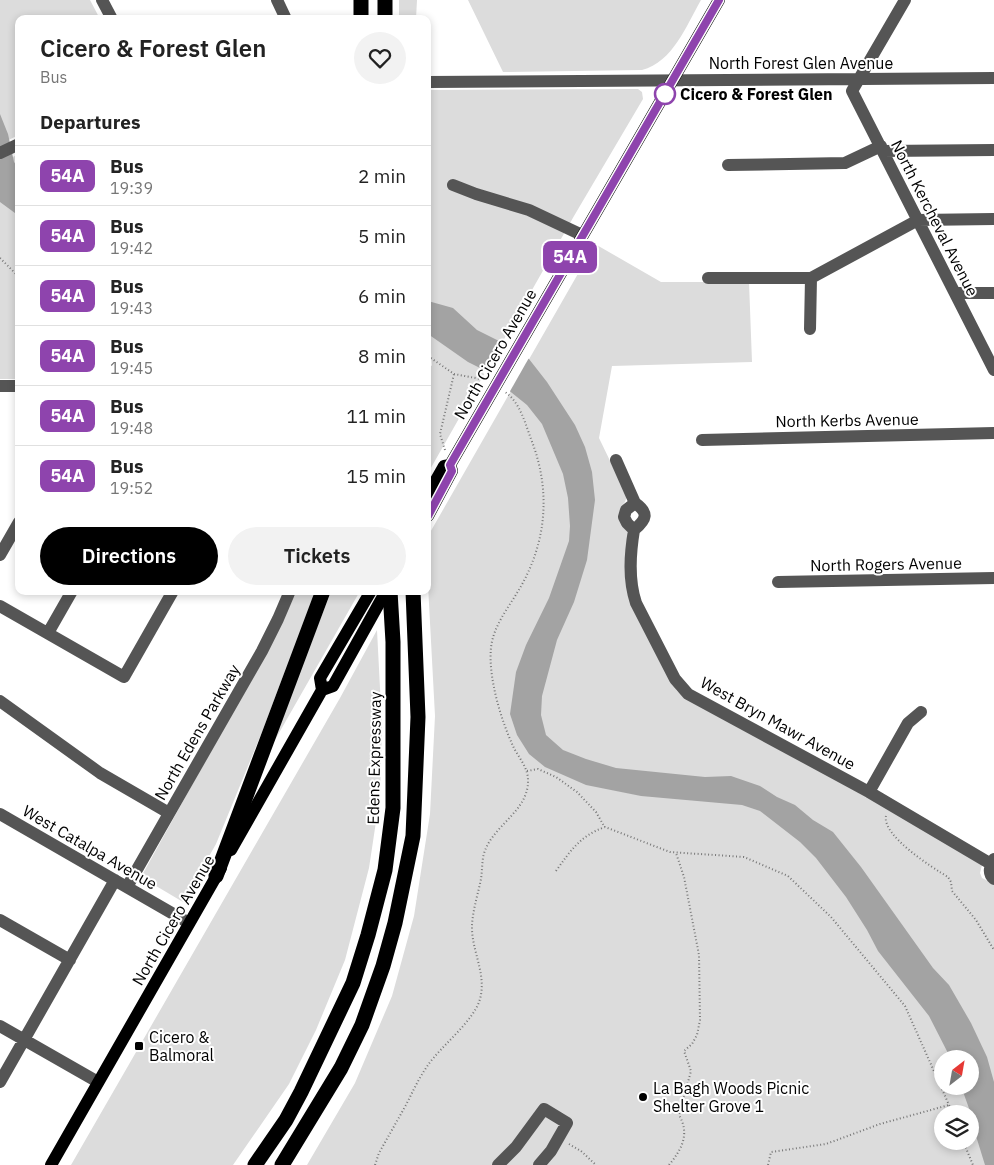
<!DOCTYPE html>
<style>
body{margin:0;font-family:"IBM Plex Sans",sans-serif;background:#f2f2f2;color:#222;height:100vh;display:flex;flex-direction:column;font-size:19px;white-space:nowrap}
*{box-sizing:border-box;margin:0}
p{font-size:16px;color:#767676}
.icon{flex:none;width:28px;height:28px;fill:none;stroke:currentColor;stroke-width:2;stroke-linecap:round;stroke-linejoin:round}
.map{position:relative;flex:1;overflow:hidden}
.drawer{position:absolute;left:15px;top:15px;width:416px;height:580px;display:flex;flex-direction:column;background:#fff;border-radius:10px;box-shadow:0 2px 8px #0003}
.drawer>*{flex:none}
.badge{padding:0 10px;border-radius:8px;font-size:18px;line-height:32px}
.needle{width:32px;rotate:31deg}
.buttons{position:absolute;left:934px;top:1050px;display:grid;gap:10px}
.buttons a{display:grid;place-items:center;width:45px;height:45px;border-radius:50%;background:#fff;box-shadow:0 2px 8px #0003;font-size:25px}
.map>.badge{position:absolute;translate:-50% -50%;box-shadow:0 0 0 2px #fff}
h2{padding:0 25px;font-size:19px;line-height:45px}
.round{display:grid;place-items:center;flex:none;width:52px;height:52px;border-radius:26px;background:#f2f2f2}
.summary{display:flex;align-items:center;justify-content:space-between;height:85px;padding:0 25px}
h1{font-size:24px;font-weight:600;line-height:38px}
.action{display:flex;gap:10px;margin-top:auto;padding:10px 25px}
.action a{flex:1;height:58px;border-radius:30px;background:#000;color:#fff;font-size:20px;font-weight:600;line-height:58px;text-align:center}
.action a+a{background:#f2f2f2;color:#222}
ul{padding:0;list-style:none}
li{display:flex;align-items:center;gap:15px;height:60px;padding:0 25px;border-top:1px solid #e0e0e0}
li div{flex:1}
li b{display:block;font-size:19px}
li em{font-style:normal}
li .badge{min-width:55px;font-weight:700;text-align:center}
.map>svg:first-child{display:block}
.green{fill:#dcdcdc;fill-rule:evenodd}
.water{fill:#a3a3a3}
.pier{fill:#fff}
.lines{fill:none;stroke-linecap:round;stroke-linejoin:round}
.path{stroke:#777;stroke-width:2;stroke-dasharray:1 2.5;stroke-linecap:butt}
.minor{stroke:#555;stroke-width:12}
.major{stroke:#000;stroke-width:12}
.highway{stroke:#000;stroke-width:15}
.line-casing{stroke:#fff;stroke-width:11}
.line{stroke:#8e44ad;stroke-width:8}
.stop-dot{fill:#fff;stroke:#8e44ad;stroke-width:2.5}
.poi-dot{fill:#000;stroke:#fff;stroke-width:2}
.labels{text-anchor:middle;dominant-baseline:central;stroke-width:4;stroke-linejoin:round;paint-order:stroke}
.street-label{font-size:16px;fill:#000;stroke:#fff}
.stop-label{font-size:16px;font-weight:bold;fill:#000;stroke:#fff;text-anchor:start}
.poi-label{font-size:16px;fill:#000;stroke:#fff;text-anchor:start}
</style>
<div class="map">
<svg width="994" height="1165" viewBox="0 0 994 1165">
<rect width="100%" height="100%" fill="#fff"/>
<path class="green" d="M 0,0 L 90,0 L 100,19 L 19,19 L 19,135 L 0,144 Z
M 399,0 L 417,0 L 416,19 L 399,19 Z
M 468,0 L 701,0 C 686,26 673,62 642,70 L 503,72 Z
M 638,89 L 642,92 L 643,99 L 574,216 L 428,473 L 428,364 L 432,366 L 428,311 L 428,90 Z
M 19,154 L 19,379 L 0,379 L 0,163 Z
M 595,244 L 661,282 L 749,282 L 752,362 L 612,366 L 599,438 L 627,496 L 625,502 L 620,508 L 628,535 L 625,576 L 677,691 L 983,861 L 980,873 L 982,878 L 994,884 L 994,1165 L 307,1165 L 355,1083 L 392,996 L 414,916 L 430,814 L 435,716 L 428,585 L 428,536 ZM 942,1059 L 970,1059 L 970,1086 L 942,1086 ZM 942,1114 L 970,1114 L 970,1141 L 942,1141 Z
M 297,591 L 315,591 L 262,732 L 216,844 L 183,902 L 141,877 L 273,639 Z
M 331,591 L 360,591 L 267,754 L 329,597 Z
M 377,630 L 382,727 L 380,795 L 369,868 L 345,960 L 316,1030 L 289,1084 L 233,1165 L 71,1165 L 340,698 Z"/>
<path class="water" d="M 0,114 L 8,134 L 14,162 L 19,169 L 19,216 L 0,202 Z
M 428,301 L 453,308 L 477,330 L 501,342 L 529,359 L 547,382 L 575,425 L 585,447 L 592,472 L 595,500 L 587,560 L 574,602 L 557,640 L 542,696 L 541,715 L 546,735 L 563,750 L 586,759 L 616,768 L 705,777 L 731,776 L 760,786 L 777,797 L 795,805 L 813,820 L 833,832 L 861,867 L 933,968 L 949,985 L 971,1023 L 987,1057 L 994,1082 L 994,1165 L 985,1165 L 976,1136 L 976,1128 L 961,1086 L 970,1086 L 970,1059 L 951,1059 L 929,1016 L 878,951 L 867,930 L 846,897 L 816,858 L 800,842 L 760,811 L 742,805 L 641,796 L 586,785 L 545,767 L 529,754 L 517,735 L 510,714 L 516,672 L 526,645 L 549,598 L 569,541 L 570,526 L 568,498 L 563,474 L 542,424 L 527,405 L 482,369 L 468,362 L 428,334 Z"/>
<path class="pier" d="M 503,340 L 530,356 L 509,393 L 483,373 Z"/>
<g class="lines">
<path class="path" d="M 0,258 L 19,277
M 428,356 L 454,374 L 486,380
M 445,450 L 440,434 L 454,374
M 527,771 L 538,769 L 556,777 L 577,792 L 596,812 L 604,826
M 886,816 C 882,836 933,868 948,877 L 951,882 L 952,891 L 976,920 L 994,950
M 556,871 C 571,850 580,836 605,827 L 670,852 L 744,857 L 788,876 L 831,917 L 905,1006 L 953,1114
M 963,1141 L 973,1165
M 569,1144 L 581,1151 L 596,1165
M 375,1165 L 379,1153 C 388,1137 397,1121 406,1105 C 413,1091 419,1078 428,1065 C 442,1045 474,1021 480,999 C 487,974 471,950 472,925 C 473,909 478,894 481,879 C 482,872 482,865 483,858 C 488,827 529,813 528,780 C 528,767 518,757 513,746 C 501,720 488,677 491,648 C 493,626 509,607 520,588 C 547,541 551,490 531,439 C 525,423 520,402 505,392
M 669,1165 C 682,1149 690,1134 679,1115 L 691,1071 L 684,1051 L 692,1044 L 697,1035 L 700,1020 L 699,955 L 684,877 L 676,853
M 768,1165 L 771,1152 L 826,1144 L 880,1124 L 949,1105"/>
<path class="minor" d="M 102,0 L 112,19
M 277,0 L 286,19
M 905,0 L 852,91 L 994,370
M 428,82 L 994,78
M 883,151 L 994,150
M 0,153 L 19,144
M 728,165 L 845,163 L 881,146
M 453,185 L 476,194 L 529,210 L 582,235
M 708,278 L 811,278 L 918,220 L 994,219
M 955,293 L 994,293
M 810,329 L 811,278
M 0,386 L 19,386
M 702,440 L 994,433
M 616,460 L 635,503
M 635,503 C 649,513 647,519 634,530 L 627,523 L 624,517 L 626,510 Z
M 634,530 C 630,554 628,579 636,603 L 675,679 L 688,694 L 869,792 L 991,864
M 0,555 L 19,522
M 778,582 L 994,578
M 0,606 L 124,677 L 173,591
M 48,633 L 72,591
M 0,701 L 100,773 L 169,813
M 869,792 L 908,723 L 921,712
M 0,814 L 189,923
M 994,859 C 990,866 987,873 994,879
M 127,887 L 262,651 L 278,619 L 290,591
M 0,920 L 70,960
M 0,1026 L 98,1082
M 0,1082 L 115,880
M 498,1165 L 516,1147 L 544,1109 L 567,1123 L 551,1151 L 539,1165"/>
<path class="major" d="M 428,494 L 444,466 L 450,465
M 428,516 L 452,471 L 450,465 L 719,0
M 322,690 L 333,686 L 386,591
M 231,850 L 322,690 L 320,678 L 371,591
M 51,1165 L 221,868"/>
<path class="highway" d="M 361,19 L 361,0
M 385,19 L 385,0
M 216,876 L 323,591
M 255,1165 L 286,1120 L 301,1092 L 353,983 L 368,935 L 385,870 L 393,808 L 393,642 L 390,591
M 282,1165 L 341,1068 L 362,1025 L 383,966 L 395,923 L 413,836 L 418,717 L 413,591"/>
</g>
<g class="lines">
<defs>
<path id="line" d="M 428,516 L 452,471 L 450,465 L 719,0"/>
</defs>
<use href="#line" class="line-casing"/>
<use href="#line" class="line"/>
</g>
<circle class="stop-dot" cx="665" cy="94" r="10"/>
<g class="poi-dot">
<rect x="134" y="1041" width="10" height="10" rx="2.5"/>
<circle cx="643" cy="1097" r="5"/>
</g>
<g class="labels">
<g class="street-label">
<text x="801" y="63">North Forest Glen Avenue</text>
<text transform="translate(935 218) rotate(63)">North Kercheval Avenue</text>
<text transform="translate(495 354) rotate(-60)">North Cicero Avenue</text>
<text transform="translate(847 420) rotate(-1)">North Kerbs Avenue</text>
<text transform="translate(886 564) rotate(-1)">North Rogers Avenue</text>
<text transform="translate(778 723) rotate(29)">West Bryn Mawr Avenue</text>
<text transform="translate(197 732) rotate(-60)">North Edens Parkway</text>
<text transform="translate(374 758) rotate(-89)">Edens Expressway</text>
<text transform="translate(90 847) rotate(30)">West Catalpa Avenue</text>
<text transform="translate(173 920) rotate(-60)">North Cicero Avenue</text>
</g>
<g class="stop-label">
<text x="680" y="94">Cicero &amp; Forest Glen</text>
</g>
<g class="poi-label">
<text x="149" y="1037">Cicero &amp;<tspan x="149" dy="18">Balmoral</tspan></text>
<text x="653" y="1088">La Bagh Woods Picnic<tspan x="653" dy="18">Shelter Grove 1</tspan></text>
</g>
</g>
</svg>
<div class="buttons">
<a><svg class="needle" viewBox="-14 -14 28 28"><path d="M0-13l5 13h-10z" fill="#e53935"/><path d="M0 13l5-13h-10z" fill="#767676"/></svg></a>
<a><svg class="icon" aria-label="layers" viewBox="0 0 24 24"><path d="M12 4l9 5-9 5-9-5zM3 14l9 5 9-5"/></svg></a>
</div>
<b class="badge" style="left:570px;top:257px;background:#8e44ad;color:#fff">54A</b>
<section class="drawer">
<div class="summary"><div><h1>Cicero &amp; Forest Glen</h1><p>Bus</p></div><a class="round"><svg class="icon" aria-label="heart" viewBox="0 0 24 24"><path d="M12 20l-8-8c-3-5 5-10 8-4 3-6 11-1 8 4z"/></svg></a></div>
<h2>Departures</h2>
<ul>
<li><span class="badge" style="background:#8e44ad;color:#fff">54A</span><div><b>Bus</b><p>19:39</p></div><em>2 min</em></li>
<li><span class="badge" style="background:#8e44ad;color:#fff">54A</span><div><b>Bus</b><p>19:42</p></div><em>5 min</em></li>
<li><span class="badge" style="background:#8e44ad;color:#fff">54A</span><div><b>Bus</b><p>19:43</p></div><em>6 min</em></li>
<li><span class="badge" style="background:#8e44ad;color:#fff">54A</span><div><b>Bus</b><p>19:45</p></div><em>8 min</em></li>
<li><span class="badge" style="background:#8e44ad;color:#fff">54A</span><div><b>Bus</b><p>19:48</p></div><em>11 min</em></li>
<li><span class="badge" style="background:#8e44ad;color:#fff">54A</span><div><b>Bus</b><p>19:52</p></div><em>15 min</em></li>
</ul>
<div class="action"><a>Directions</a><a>Tickets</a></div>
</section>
</div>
